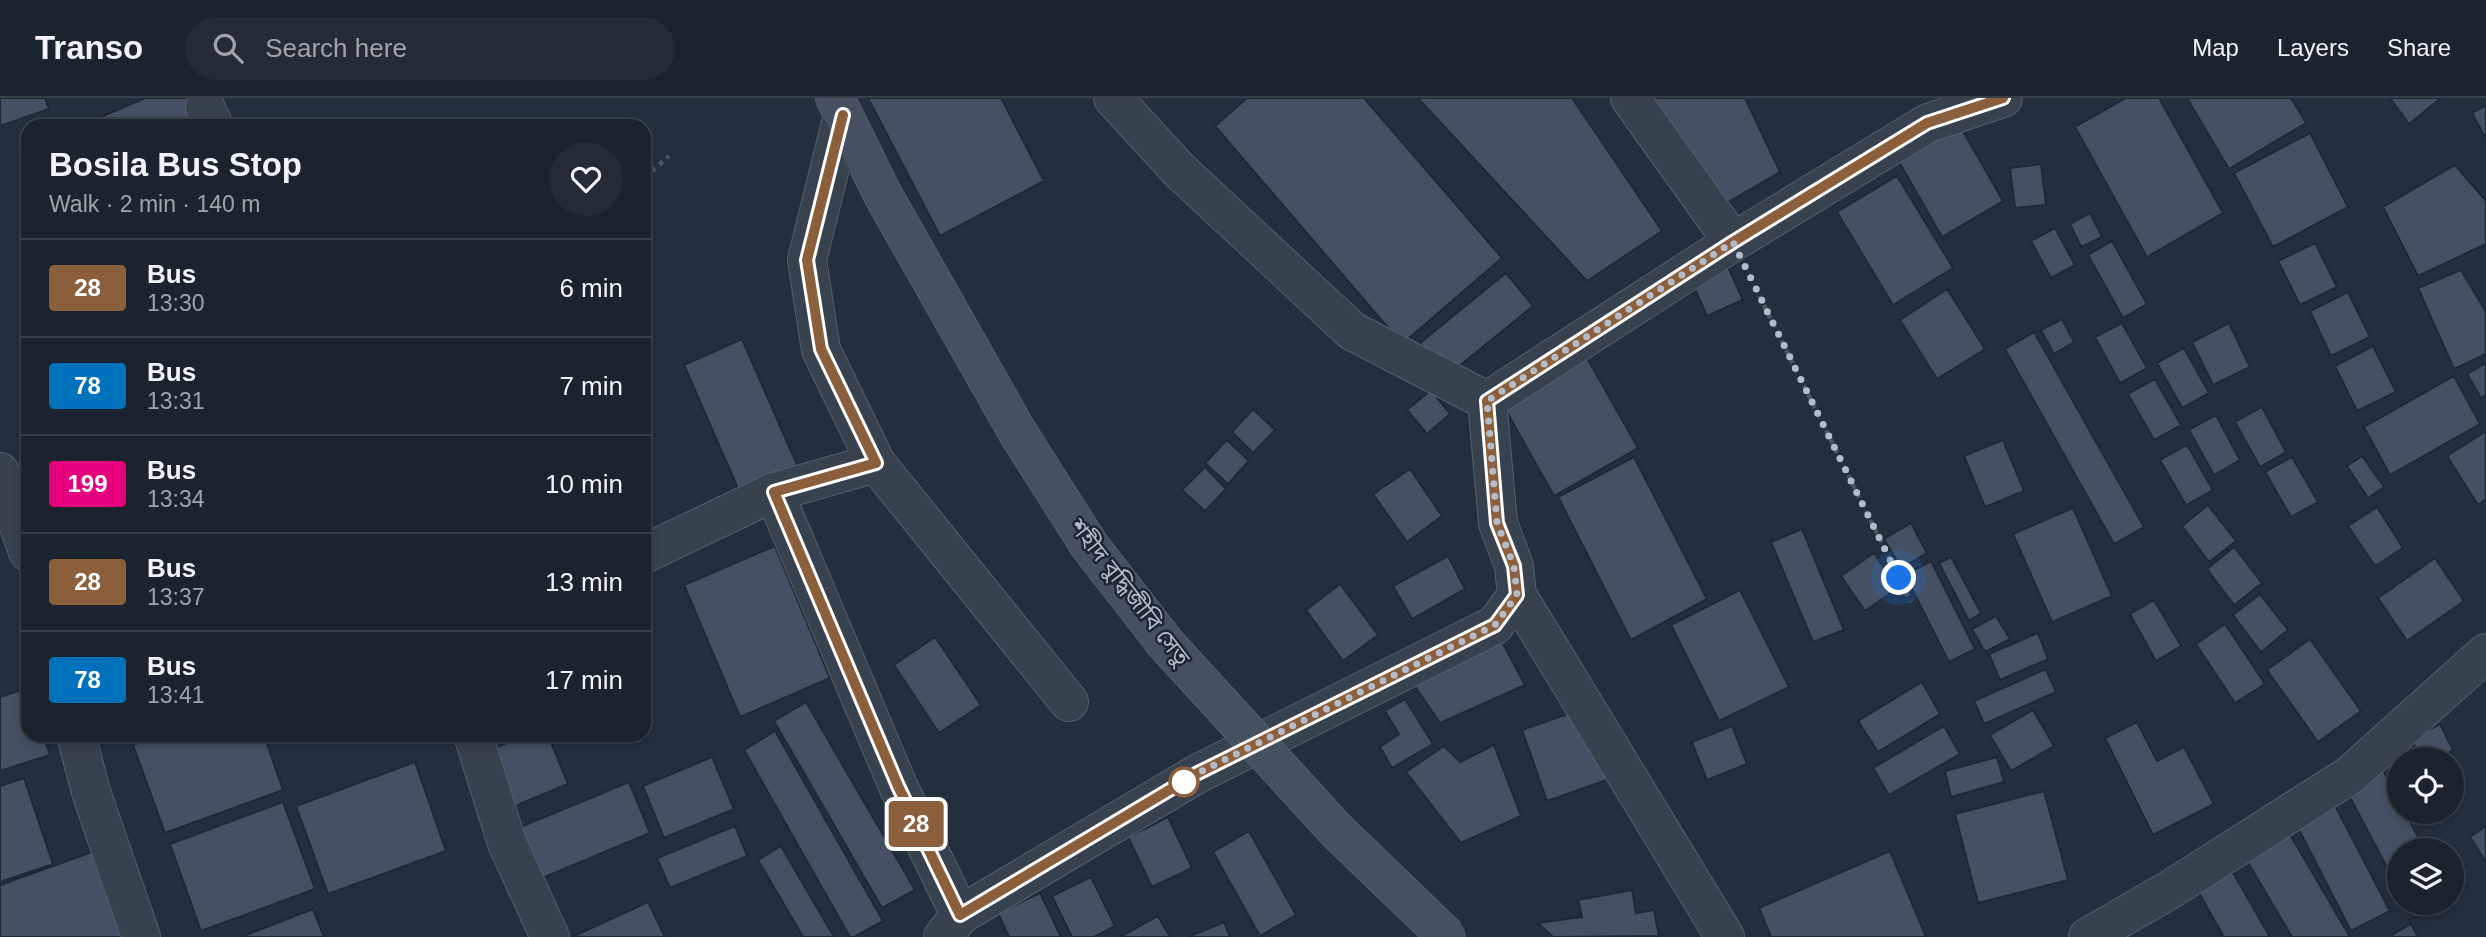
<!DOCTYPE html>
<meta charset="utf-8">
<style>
body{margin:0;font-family:Helvetica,"Noto Sans Bengali",sans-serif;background:#242b36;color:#f1f3f6;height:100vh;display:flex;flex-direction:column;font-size:26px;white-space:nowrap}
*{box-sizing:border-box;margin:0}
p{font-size:23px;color:#a0a4aa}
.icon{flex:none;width:38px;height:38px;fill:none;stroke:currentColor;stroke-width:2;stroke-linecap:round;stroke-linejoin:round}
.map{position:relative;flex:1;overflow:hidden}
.drawer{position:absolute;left:21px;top:21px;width:630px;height:623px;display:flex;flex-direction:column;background:#1b232e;border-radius:21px;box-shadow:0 4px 10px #0003,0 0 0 2px #39404a}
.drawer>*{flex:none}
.badge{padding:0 14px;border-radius:5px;font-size:24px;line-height:46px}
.controls{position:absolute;left:2387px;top:649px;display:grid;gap:14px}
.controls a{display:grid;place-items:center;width:77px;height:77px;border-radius:50%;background:#1b232e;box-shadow:0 4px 10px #0003,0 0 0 2px #39404a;font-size:35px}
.you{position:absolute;width:35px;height:35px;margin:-18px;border:5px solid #fff;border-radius:50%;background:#1a73e8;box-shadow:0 0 0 10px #1a73e833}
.map>.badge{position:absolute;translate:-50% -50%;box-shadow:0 0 0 4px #fff}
.round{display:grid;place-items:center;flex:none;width:74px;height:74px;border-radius:37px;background:#242b36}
.head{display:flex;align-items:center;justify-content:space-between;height:119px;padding:0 28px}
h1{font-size:33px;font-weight:700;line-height:52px}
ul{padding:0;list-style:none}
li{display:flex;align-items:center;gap:21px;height:98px;padding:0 28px;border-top:2px solid #39404a}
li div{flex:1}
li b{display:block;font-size:26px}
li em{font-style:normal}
li .badge{min-width:77px;font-weight:700;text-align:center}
header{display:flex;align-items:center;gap:42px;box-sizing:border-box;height:98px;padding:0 35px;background:#1b232e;border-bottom:2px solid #39404a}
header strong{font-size:33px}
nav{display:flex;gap:38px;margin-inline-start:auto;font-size:24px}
.search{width:490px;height:63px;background:#242b36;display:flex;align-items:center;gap:18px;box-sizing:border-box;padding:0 24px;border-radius:38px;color:#a0a4aa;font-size:26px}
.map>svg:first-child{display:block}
.building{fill:#455162;stroke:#1f2835;stroke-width:2}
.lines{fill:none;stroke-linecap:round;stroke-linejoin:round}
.minor-casing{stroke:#565f6c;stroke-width:40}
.secondary-casing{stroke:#565f6c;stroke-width:40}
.path{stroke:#44595c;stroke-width:4.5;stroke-dasharray:5 5;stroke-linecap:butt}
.minor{stroke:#38414e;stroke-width:38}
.secondary{stroke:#465061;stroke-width:38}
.secondary-bridge-casing{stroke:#565f6c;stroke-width:40;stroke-linecap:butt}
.secondary-bridge{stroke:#465061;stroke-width:38}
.line-casing{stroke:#fff;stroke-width:16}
.line{stroke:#8b5e3c;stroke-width:10}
.walk{stroke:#b4bcc9;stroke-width:7;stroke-dasharray:0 12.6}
.stop-dot{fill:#fff;stroke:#8b5e3c;stroke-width:3.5}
.labels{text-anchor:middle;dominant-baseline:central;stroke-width:5;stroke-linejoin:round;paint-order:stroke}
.street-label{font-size:23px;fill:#b4bcc9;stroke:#1d2633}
</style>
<header>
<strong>Transo</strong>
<div class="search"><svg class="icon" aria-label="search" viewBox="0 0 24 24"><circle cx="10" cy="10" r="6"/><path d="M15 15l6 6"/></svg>Search here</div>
<nav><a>Map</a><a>Layers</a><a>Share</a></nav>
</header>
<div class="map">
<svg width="2486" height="839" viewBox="0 0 2486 839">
<rect width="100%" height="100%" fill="#242f3e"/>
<path class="building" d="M 0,0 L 45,0 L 49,11 L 0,28 Z
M 145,0 L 194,0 L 206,28 L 80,28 Z
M 868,0 L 1001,0 L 1044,83 L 940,138 Z
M 1247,0 L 1364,0 L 1502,160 L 1402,246 L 1215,28 Z
M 1418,0 L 1572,0 L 1662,133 L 1587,183 Z
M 1626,0 L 1745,0 L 1780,74 L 1704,118 Z
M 2126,0 L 2159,0 L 2223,115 L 2147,159 L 2075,29 Z
M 2187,0 L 2291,0 L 2306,25 L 2229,71 Z
M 2390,0 L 2441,0 L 2409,26 Z
M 2486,7 L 2486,41 L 2472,15 Z
M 1959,26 L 2003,103 L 1942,139 L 1898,62 Z
M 2310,35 L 2348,109 L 2273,149 L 2234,75 Z
M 2041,66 L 2046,107 L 2015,110 L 2010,70 Z
M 2455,67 L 2486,103 L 2486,146 L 2418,178 L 2383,109 Z
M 1897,78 L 1953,170 L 1893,207 L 1837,114 Z
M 2090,115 L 2102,139 L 2081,149 L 2070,126 Z
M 2055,130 L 2075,167 L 2051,180 L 2031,143 Z
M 2112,143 L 2147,206 L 2123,220 L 2088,157 Z
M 2315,145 L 2337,189 L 2300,207 L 2278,163 Z
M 1728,169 L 1743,202 L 1707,218 L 1693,186 Z
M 2461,172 L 2486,214 L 2486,256 L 2454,271 L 2418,190 Z
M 1506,175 L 1533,208 L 1447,278 L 1420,245 Z
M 1947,191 L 1985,251 L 1937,281 L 1900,222 Z
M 2348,194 L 2370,239 L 2331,258 L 2310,213 Z
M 2062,221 L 2074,244 L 2054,256 L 2041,232 Z
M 2122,225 L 2147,270 L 2120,285 L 2095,239 Z
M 2229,225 L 2250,269 L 2213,287 L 2192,244 Z
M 2034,234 L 2144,429 L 2114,446 L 2005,251 Z
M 742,241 L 801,376 L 743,402 L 684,267 Z
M 2373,248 L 2396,294 L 2357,313 L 2335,268 Z
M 2184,250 L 2209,295 L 2182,310 L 2157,265 Z
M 1587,260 L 1638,350 L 1554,398 L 1503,307 Z
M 2486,265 L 2486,297 L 2481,300 L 2467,276 Z
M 2454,278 L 2480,326 L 2390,377 L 2364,329 Z
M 2155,281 L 2181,327 L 2154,342 L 2128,296 Z
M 1431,292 L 1450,316 L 1427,336 L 1407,312 Z
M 2262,309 L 2286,354 L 2260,369 L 2235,324 Z
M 1253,311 L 1275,332 L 1253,355 L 1232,334 Z
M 2216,317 L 2240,362 L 2214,377 L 2189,332 Z
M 2486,333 L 2486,401 L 2478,407 L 2447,358 Z
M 1227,342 L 1249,363 L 1228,386 L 1205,365 Z
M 2003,342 L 2024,393 L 1985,409 L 1964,358 Z
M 2187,347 L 2213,392 L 2186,407 L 2160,362 Z
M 2362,358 L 2384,389 L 2368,400 L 2347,368 Z
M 1634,359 L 1707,501 L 1631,542 L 1558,399 Z
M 2292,359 L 2318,404 L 2291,419 L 2265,374 Z
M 1205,369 L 1226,391 L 1205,413 L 1182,392 Z
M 1410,371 L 1442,418 L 1407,444 L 1373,396 Z
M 2208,407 L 2236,443 L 2209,464 L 2182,428 Z
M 2377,409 L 2403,450 L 2375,468 L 2348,428 Z
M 2073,410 L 2112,498 L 2052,524 L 2013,436 Z
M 1911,425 L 1927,455 L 1901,470 L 1884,441 Z
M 1802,431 L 1844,532 L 1813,544 L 1771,444 Z
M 775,448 L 830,580 L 740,619 L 684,487 Z
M 2234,449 L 2262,485 L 2234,507 L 2207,471 Z
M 1874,455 L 1898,490 L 1865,513 L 1841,478 Z
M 1448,458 L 1465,491 L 1412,521 L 1393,488 Z
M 1951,459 L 1981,515 L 1969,523 L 1939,465 Z
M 2435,460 L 2464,503 L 2407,543 L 2378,500 Z
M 1931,463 L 1975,551 L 1949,564 L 1905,477 Z
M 1340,486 L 1378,537 L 1343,563 L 1306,512 Z
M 1740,492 L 1789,589 L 1719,623 L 1671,527 Z
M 2260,496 L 2288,532 L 2261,554 L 2233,517 Z
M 2154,502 L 2181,548 L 2156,563 L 2130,516 Z
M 1996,518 L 2010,541 L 1985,554 L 1972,531 Z
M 2225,526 L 2265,586 L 2235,605 L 2196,546 Z
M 2038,535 L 2048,561 L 2000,582 L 1989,556 Z
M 935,539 L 981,607 L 939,635 L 894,567 Z
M 1500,540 L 1525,587 L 1440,625 L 1414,587 Z
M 2310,541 L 2361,613 L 2318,644 L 2267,572 Z
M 2046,571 L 2056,594 L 1984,626 L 1974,603 Z
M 1922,584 L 1940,616 L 1878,654 L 1858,623 Z
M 27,590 L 28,637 L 43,637 L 50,657 L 0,673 L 0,599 Z
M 1405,601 L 1433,646 L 1392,670 L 1380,649 L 1399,636 L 1385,613 Z
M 806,604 L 915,792 L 882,810 L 774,623 Z
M 1582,611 L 1607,682 L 1547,703 L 1522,632 Z
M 2033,612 L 2054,648 L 2011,673 L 1990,637 Z
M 2137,624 L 2157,663 L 2184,649 L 2214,706 L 2153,737 L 2105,640 Z
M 2440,626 L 2453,652 L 2436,662 L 2422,662 L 2411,641 Z
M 1732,628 L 1747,666 L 1707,682 L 1692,644 Z
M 1944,628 L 1960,656 L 1889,697 L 1873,670 Z
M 775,633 L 883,823 L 854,839 L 850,839 L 744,652 Z
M 159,637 L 264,637 L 283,692 L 165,735 L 133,647 Z
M 526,637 L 548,637 L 568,686 L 515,708 L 492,651 Z
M 1494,647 L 1521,718 L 1461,745 L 1406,674 L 1444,648 L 1460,664 Z
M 712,659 L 734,711 L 664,740 L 643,688 Z
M 1997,659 L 2004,684 L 1951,699 L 1945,673 Z
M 415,664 L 446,753 L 328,796 L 296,708 Z
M 2381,668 L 2399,704 L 2399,714 L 2405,714 L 2425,752 L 2399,752 L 2399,792 L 2344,688 Z
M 24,680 L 53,766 L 0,784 L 0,688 Z
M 629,684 L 650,735 L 540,781 L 518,730 Z
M 2044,693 L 2068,782 L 1978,805 L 1955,716 Z
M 2330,698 L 2390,813 L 2351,833 L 2292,718 Z
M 283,704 L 315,791 L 201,833 L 170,746 Z
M 1168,719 L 1192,770 L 1152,789 L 1128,739 Z
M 735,728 L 747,758 L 670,790 L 657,760 Z
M 2285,728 L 2350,839 L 2292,839 L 2241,753 Z
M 2486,728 L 2486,764 L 2470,739 Z
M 1249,733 L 1296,817 L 1260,838 L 1213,754 Z
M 781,748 L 834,839 L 803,839 L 758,762 Z
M 1890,753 L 1926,839 L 1771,839 L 1759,810 Z
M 92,754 L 122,839 L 0,839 L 0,787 Z
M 2224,759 L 2270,839 L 2224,839 L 2190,779 Z
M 1091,779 L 1115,828 L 1094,839 L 1072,839 L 1052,798 Z
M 1632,792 L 1636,815 L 1654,812 L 1659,838 L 1553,839 L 1538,825 L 1582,819 L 1578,802 Z
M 1040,795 L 1061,839 L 1009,839 L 998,815 Z
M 648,804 L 665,839 L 572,839 Z
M 2406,805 L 2443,805 L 2414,820 Z
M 313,811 L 324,839 L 241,839 Z
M 1158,818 L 1170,839 L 1123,839 L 1122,838 Z
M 1224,824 L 1230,839 L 1188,839 Z
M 2411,826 L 2418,839 L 2393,839 L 2392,837 Z"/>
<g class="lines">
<defs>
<path id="minor" d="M 1630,0 L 1733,144
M 205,9 L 214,28
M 843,17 L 807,162 L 821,252 L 876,365
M 1487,303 L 1733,144 L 1928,25 L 2003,0
M 0,374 L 28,454
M 774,394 L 898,688 L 960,817
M 644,456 L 774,394 L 876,365 L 1069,604
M 1517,497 L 1725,839
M 76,637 L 91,694 L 141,839
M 473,637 L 507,745 L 550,839
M 943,839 L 960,817 L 1197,676 L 1495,527 L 1517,497 L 1514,468 L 1498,425 L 1487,303 L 1352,233 L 1179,72 L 1113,0
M 2088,839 L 2171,791 L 2350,677 L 2486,555"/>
<path id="secondary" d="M 835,0 L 883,97"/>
</defs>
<use href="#minor" class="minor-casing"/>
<use href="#secondary" class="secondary-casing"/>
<path class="path" d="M 644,80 L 669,58
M 1755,189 L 1911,504"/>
<use href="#minor" class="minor"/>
<use href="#secondary" class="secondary"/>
<defs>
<path id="secondary-bridge" d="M 883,97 L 1018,335 L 1089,447 L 1166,546 L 1336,732 L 1447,839"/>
</defs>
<use href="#secondary-bridge" class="secondary-bridge-casing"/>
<use href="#secondary-bridge" class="secondary-bridge"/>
</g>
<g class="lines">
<defs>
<path id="line" d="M 843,17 L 807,162 L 821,251 L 876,365 L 774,394 L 898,688 L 960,817 L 1196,676 L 1495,527 L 1517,497 L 1514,468 L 1497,425 L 1487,303 L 1733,144 L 1927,25 L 2003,0"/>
</defs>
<use href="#line" class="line-casing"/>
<use href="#line" class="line"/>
<path class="walk" d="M 1184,684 L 1177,688 L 1196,676 L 1495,527 L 1517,497 L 1514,468 L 1497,425 L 1487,303 L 1733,144 L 1899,480"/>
</g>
<circle class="stop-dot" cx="1184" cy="684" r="14"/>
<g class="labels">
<g class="street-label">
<text transform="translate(1130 494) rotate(52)">শহীদ বুদ্ধিজীবি সেতু</text>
</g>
</g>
</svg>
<div class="controls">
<a><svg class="icon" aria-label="locate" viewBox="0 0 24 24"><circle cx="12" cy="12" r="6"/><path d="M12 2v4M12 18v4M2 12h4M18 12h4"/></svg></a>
<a><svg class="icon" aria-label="layers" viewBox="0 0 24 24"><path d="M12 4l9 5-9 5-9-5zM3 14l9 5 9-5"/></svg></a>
</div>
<div class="you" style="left:1899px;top:480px"></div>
<b class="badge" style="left:916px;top:726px;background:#8b5e3c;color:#fff">28</b>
<section class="drawer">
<div class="head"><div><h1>Bosila Bus Stop</h1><p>Walk · 2 min · 140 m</p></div><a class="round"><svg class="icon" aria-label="heart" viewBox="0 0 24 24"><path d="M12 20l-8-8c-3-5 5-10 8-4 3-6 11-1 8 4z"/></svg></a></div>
<ul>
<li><span class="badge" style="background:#8b5e3c;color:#fff">28</span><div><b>Bus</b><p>13:30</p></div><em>6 min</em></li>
<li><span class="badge" style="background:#0072bc;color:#fff">78</span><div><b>Bus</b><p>13:31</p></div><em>7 min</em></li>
<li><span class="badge" style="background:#e6007e;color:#fff">199</span><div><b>Bus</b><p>13:34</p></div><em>10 min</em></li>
<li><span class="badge" style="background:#8b5e3c;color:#fff">28</span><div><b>Bus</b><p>13:37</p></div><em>13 min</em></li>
<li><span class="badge" style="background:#0072bc;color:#fff">78</span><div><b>Bus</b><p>13:41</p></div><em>17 min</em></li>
</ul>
</section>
</div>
